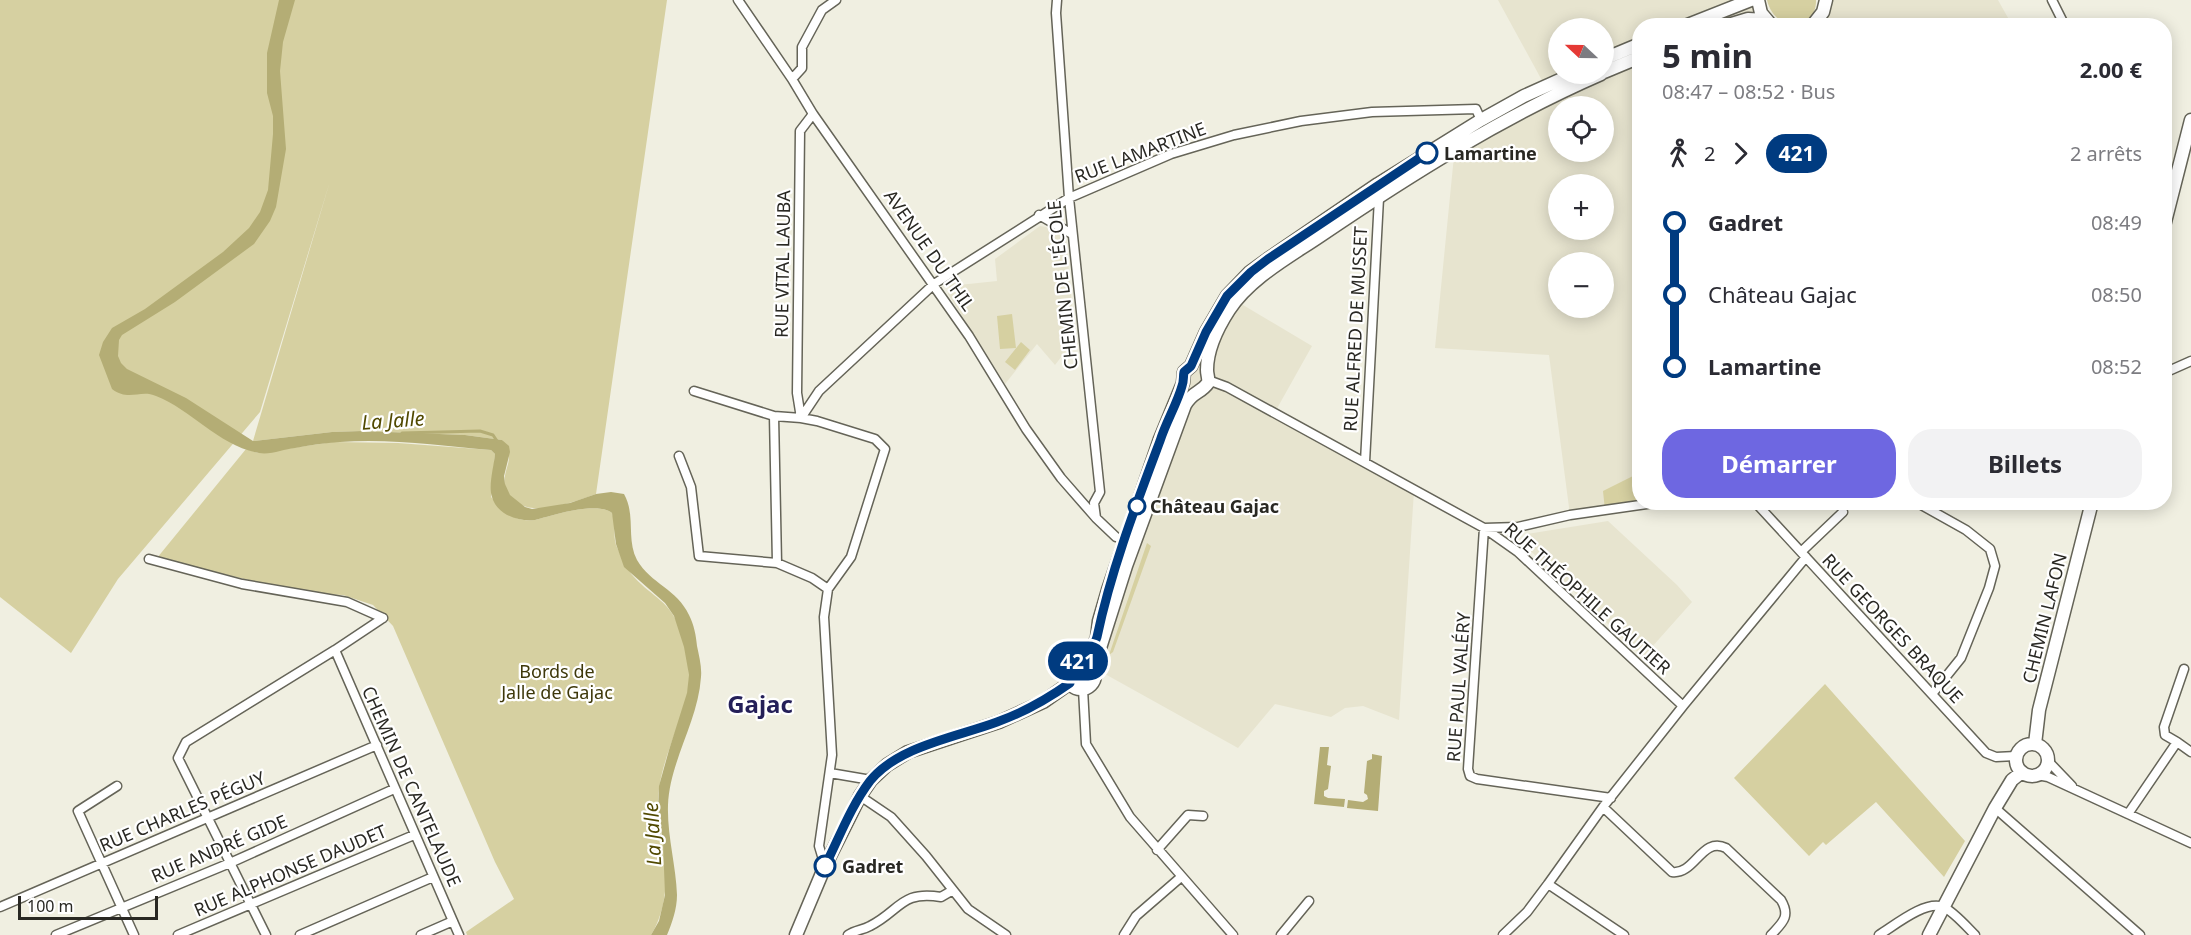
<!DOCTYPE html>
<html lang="fr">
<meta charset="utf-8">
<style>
body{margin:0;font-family:"Noto Sans",sans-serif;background:#f2f2f3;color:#2b2b33;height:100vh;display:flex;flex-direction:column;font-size:22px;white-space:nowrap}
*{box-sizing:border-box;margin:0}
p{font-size:20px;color:#7c7c81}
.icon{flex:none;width:33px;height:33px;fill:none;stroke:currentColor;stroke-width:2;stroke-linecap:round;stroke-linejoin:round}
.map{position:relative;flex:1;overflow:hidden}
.side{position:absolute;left:1632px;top:18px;width:540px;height:492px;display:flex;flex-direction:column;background:#fff;border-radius:24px;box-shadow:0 3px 15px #0003}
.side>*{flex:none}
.badge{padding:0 12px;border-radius:20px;font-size:21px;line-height:39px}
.needle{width:39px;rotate:292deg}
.controls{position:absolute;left:1548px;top:18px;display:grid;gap:12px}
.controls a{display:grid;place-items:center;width:66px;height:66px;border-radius:50%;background:#fff;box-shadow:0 3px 15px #0003;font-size:30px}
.scale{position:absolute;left:18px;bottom:15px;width:140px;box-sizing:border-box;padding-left:6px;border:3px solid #292823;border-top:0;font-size:16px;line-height:21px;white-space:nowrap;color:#292823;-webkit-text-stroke:4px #fff;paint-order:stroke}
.map>.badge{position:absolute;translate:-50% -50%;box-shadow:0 0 0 3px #fff}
.legs{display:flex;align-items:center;gap:9px;height:66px;padding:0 30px;font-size:20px}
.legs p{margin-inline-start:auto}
.headline{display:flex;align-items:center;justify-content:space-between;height:102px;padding:0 30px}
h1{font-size:33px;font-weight:700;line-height:45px}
.action{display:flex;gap:12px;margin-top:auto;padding:12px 30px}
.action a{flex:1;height:69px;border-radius:24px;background:#6e67e1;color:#fff;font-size:24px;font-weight:700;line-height:69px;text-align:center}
.action a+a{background:#f2f2f3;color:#2b2b33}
ul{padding:0 30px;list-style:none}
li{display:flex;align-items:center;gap:21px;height:72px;font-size:22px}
li i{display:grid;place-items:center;width:9px;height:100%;margin:0 8px;background:currentColor}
li i::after{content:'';width:15px;height:15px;margin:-8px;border:4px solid;border-radius:50%;background:#fff}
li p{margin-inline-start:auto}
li:first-child i{background:linear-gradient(#0000 50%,currentColor 0)}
li:last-child i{background:linear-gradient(currentColor 50%,#0000 0)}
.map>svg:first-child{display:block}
.built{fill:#e7e4cf;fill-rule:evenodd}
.green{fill:#d6d0a1}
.water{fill:#b4ad75}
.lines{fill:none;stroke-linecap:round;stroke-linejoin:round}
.stream{stroke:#b4ad75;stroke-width:3}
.street-casing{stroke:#656458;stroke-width:11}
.secondary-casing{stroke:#656458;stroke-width:15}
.street{stroke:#fff;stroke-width:8}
.secondary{stroke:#fff;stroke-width:12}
.line-1-casing{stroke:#fff;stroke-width:14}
.line-1{stroke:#003b80;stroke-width:9}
.stop-1-dot{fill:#fff;stroke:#003b80;stroke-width:3}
.labels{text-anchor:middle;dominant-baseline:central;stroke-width:4.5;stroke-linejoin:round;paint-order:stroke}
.street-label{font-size:18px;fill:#292823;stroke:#fff}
.stop-label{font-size:18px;font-weight:bold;fill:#292823;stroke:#fff;text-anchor:start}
.park-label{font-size:18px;fill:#3e380a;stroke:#fff}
.water-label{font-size:20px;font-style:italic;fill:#514900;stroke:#fff}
.district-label{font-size:24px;font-weight:bold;fill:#241f58;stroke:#fff}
</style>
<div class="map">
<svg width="2191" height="935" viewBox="0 0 2191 935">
<rect width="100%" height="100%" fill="#f0efe1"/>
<path class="built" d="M 1498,0 L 1759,0 L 1772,25 L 1640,26 L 1640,502 L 1570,515 L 1549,355 L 1435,348 L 1454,156 L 1524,96 L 1545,86 ZM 1558,28 L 1604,28 L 1604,74 L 1558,74 ZM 1558,106 L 1604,106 L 1604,152 L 1558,152 ZM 1558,184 L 1604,184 L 1604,230 L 1558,230 ZM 1558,262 L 1604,262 L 1604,308 L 1558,308 Z
M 1826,0 L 1998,0 L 2012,25 L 1812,26 Z
M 1040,226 L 1046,227 L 1066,239 L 1075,339 L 1055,365 L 1037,344 L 1005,384 L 948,294 L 949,286 L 959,280 L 959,285 L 997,281 L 995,259 Z
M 1230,299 L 1243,305 L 1312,346 L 1275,412 L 1414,491 L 1399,720 L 1363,706 L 1345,708 L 1331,717 L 1275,704 L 1238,748 L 1105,674 L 1100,662 L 1172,421 L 1213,323 Z
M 1608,521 L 1677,585 L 1692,602 L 1643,657 L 1521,542 L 1527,534 Z"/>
<path class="green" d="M 0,0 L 667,0 L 596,494 C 571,503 515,525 505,485 C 503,474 509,466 509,457 C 509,452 504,444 502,440 L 465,435 L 362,431 L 332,432 L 253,441 L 330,181 L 260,412 L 118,579 L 71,653 L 0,597 Z
M 1816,0 C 1817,31 1775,34 1767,0 Z
M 1012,314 L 1016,348 L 1000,349 L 997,316 Z
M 1021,342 L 1030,350 L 1015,370 L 1005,362 Z
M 333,442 L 398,443 L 491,450 L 495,454 L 491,497 C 506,512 512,522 535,520 C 554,515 597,501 612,513 C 616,523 613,535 616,545 C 620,554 627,570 634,577 C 653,598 670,600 681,632 C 687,650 692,675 687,695 C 678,733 656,770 658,810 C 658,821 661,831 663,842 C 668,873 668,907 651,935 L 467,935 L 466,932 L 514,899 L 495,862 L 393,626 L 373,605 L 343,595 L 303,593 L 157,558 L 246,449 L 258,453 Z
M 1639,473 L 1640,502 L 1605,510 L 1603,491 Z
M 1147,543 L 1151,546 L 1113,652 L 1109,655 Z
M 1825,684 L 1965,841 L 1944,877 L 1876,802 L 1826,845 L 1823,842 L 1809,856 L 1734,778 Z"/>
<path class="water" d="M 279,0 L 295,0 L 283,42 L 280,71 L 286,149 L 276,207 L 270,221 L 254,244 L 175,302 L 122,335 L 119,340 L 118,356 L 121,363 L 127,369 L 186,398 L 253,441 L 332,432 L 362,431 L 465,435 L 502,440 L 509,446 L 510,452 L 504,476 L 505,484 L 510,495 L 525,507 L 532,509 L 570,503 L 596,494 L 611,492 L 624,494 C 636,515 626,539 637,560 C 651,584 677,589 689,615 C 694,625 696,635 697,646 C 699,656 702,667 701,677 C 698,722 670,760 668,805 C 667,836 676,865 677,895 C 677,909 672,923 667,935 L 651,935 L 659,921 L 665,895 L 663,842 L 658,810 L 659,786 L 669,750 L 687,693 L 689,675 L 684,647 L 674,616 L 665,603 L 624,567 L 616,544 L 612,513 C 597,501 554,515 535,520 C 519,522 497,515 492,497 C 488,486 494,466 495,454 L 491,450 C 442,446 390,438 340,442 C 325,443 310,445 295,448 C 284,449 271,455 259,453 C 219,446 192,410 156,396 C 140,389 129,402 112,389 L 99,355 L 103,342 L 112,328 L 145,309 L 223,252 L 249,228 L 260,212 L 268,190 L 273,134 L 273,116 L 267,93 L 267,53 Z
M 1320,747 L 1329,747 L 1327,765 L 1331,766 L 1328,789 L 1324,791 L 1324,796 L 1328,798 L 1345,799 L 1344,807 L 1314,804 Z
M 1372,754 L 1382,756 L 1378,811 L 1347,808 L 1348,800 L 1363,802 L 1368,799 L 1367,795 L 1364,793 L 1367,761 L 1372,759 Z"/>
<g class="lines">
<path class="stream" d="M 402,433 L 480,431 L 493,435 L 497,441"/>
<defs>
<path id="street" d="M 738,0 L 792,79 L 813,114 L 969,336 L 1026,429 L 1061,478 L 1096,518
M 1057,0 L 1056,13 L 1069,198 L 1100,492 L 1094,503 L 1096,518 L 1116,537 L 1129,541
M 2052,0 L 2065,26
M 792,79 L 802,68 L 802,47 L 822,10 L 836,0
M 1039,215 L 1072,234
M 2164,373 L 2191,361
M 1208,380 L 1227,387 L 1484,528 L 1518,552 L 1683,706 L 1603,807 L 1548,884
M 694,391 L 774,416
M 679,456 L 691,487 L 699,556 L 777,563 L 812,578 L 828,589
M 1365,462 L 1379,198
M 1755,502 L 1986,753 L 1996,757 L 2016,756
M 1916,502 L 1966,530 L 1990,549 L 1995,566 L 1989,588 L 1961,658 L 1932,694
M 1802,551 L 1843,512
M 149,559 L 242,584 L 347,602 L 383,618
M 777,563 L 774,416 L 801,418 L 797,393 L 800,131 L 813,114
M 335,650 L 459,935
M 1083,689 L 1086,744 L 1130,817 L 1233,935
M 1683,706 L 1806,557
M 2177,742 L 2191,752
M 2048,761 L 2072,786
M 830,773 L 871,780
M 2037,775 L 2048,777 L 2191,843
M 117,786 L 78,811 L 134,935
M 860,796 L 891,817 L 926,856 L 968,909 L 1006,935
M 1611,798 L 1477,779 L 1470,776 L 1468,769 L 1484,528 L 1518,527 L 1570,515 L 1661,502
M 1603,807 L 1672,872 C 1695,875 1702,836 1726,848 L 1781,900 C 1791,917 1782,923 1771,935
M 1995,808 L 2140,935
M 2128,814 L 2177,742 L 2165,735 L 2164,727 L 2184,669
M 1157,850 L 1188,815 L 1203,816
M 825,866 L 819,846 L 832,755 L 824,617 L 828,589 L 851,557 L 885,449 L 875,439 L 817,421 L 801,418 L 819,391 L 934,284 L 951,273 L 1069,198 L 1171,154 L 1234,135 L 1301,121 L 1372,112 L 1476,109 L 1481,120
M 0,907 L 377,745
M 56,935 L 230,863 L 394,789
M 178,935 L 414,835
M 266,935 L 178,758 L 186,742 L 335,650 L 383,618
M 300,935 L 433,877
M 421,935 L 453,921
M 848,935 C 855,930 863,930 870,926 C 900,911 901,890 941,897 L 953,890
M 1124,935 L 1136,916 L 1181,877
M 1281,935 L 1309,901
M 1503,935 L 1527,912 L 1548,884 L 1624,935
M 1879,935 C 1894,926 1925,900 1943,907 C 1952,910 1968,928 1975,935"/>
<path id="secondary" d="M 1758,0 L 1761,13 L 1772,26
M 1685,26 L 1751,0
M 1725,26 L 1748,19 L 1766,20
M 1812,26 L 1823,12 L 1826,0
M 1604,59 L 1640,44
M 1604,72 L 1640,57
M 2164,226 L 2191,120
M 1081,660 L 1093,646 L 1097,638 L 1099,621 L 1108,590 L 1160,439 L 1183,383 L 1184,372 L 1191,366 L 1206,332 L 1227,296 L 1250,272 L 1268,259 L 1378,184 L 1481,120 L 1524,96 L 1573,74
M1067 675a14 14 0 1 1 28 0a14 14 0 1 1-28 0Z
M 1094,667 L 1126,566 L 1185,405 C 1193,391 1200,394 1208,383 C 1209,378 1207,375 1207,370 C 1207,350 1218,327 1229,310 C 1250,278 1289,257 1320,236 C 1410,175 1502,117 1601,74
M2016 760a16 16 0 1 1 32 0a16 16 0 1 1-32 0Z
M 2035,744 L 2039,710 L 2092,502
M 796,935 L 825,866 L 860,796 L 871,780 L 887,765 L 908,752 L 999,722 L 1043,702 L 1070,683
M 1929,935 L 1995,808 L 2012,780 L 2022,772"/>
</defs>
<use href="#street" class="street-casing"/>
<use href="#secondary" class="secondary-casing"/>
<use href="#street" class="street"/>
<use href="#secondary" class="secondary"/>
</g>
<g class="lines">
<defs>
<path id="line-1" d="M 825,866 C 839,838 851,806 870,781 C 898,746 957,737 997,722 C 1025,712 1046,700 1070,683 C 1063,667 1072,666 1082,660 C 1089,655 1095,644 1097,637 C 1111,570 1136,505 1160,441 C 1166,422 1177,404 1182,386 C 1184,381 1183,377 1184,372 L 1191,366 L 1206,332 L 1227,296 L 1251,272 L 1268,259 L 1427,153"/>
</defs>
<use href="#line-1" class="line-1-casing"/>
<use href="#line-1" class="line-1"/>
</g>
<g class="stop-1-dot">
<circle cx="1427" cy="153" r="10"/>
<circle cx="1137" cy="506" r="8"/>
<circle cx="825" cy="866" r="10"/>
</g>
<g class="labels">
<g class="street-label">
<text transform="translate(1140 152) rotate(-21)">RUE LAMARTINE</text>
<text transform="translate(930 250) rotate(55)">AVENUE DU THIL</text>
<text transform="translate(782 264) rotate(-89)">RUE VITAL LAUBA</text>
<text transform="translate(1062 285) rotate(-96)">CHEMIN DE L'ÉCOLE</text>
<text transform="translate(1355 329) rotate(-87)">RUE ALFRED DE MUSSET</text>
<text transform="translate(1588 598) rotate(42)">RUE THÉOPHILE GAUTIER</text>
<text transform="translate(2044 618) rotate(-76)">CHEMIN LAFON</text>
<text transform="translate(1893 628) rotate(47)">RUE GEORGES BRAQUE</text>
<text transform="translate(1458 687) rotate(-86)">RUE PAUL VALÉRY</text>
<text transform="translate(412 786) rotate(66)">CHEMIN DE CANTELAUDE</text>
<text transform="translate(182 811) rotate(-23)">RUE CHARLES PÉGUY</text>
<text transform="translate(219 848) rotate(-23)">RUE ANDRÉ GIDE</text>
<text transform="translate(290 870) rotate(-23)">RUE ALPHONSE DAUDET</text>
</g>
<g class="stop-label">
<text x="1444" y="153">Lamartine</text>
<text x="1150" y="506">Château Gajac</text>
<text x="842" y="866">Gadret</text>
</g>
<g class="park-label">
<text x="557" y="671">Bords de<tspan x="557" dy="21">Jalle de Gajac</tspan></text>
</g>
<g class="water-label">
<text transform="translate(393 420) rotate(-4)">La Jalle</text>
<text transform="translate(652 834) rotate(-93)">La Jalle</text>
</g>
<g class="district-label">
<text x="760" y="703">Gajac</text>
</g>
</g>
</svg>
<div class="controls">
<a><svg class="needle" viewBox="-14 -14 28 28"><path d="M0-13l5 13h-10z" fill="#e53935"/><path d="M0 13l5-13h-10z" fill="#7c7c81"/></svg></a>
<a><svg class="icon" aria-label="locate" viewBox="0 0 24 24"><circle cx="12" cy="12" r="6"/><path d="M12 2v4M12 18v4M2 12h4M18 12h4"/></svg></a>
<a>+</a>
<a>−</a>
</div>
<div class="scale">100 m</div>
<b class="badge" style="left:1078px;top:661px;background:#003b80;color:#fff">421</b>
<section class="side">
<div class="headline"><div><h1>5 min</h1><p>08:47 – 08:52 · Bus</p></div><b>2.00 €</b></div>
<div class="legs"><svg class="icon" aria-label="walk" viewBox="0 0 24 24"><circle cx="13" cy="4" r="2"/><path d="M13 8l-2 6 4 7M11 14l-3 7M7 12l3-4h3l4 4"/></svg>2<svg class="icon" aria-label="forward" viewBox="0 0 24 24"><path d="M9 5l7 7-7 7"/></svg><b class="badge" style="background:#003b80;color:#fff">421</b><p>2 arrêts</p></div>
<ul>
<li><i style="color:#003b80"></i><b>Gadret</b><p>08:49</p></li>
<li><i style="color:#003b80"></i><span>Château Gajac</span><p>08:50</p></li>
<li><i style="color:#003b80"></i><b>Lamartine</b><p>08:52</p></li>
</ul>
<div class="action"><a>Démarrer</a><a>Billets</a></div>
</section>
</div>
